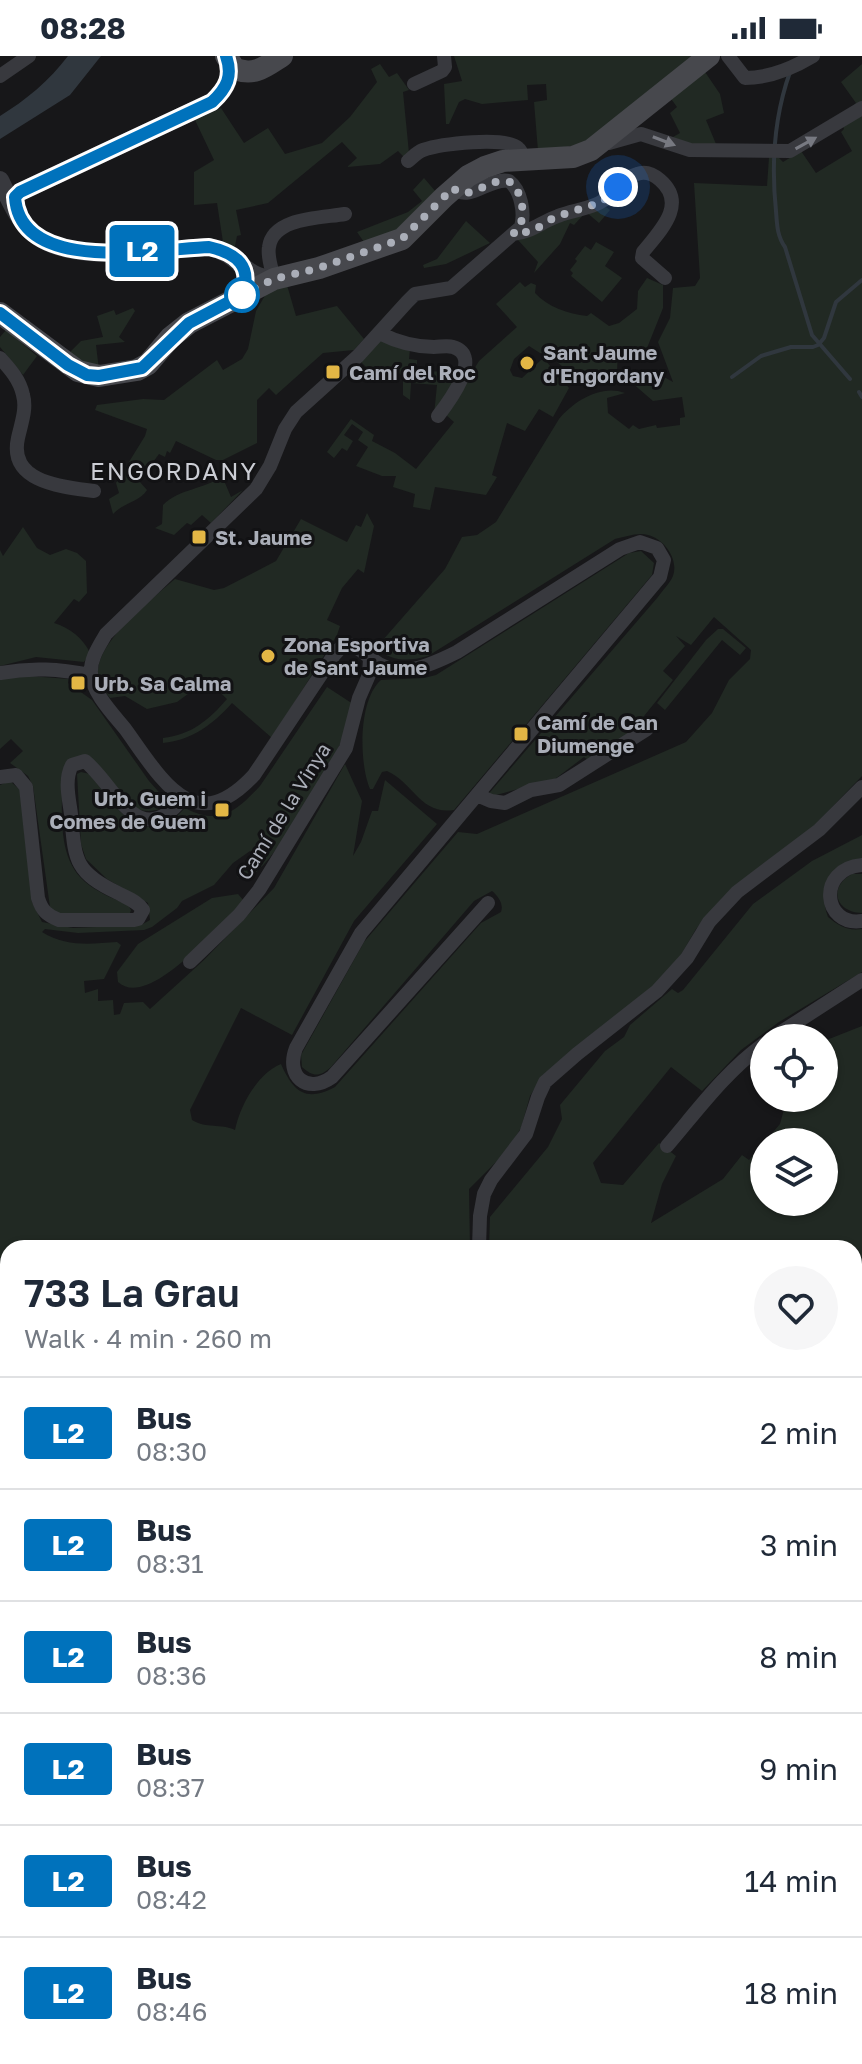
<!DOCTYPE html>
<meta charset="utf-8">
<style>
body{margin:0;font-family:"Golos Text",sans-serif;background:#f6f6f7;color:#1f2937;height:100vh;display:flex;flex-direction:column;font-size:30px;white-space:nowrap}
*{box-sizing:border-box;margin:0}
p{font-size:26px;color:#747a83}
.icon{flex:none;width:44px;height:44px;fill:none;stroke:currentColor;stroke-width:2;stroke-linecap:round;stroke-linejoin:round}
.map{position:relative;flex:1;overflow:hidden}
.side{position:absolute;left:0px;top:1184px;width:862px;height:824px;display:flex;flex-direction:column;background:#fff;border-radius:24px 24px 0 0;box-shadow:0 2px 6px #0004}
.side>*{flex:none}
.badge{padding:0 16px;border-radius:6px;font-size:28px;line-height:52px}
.buttons{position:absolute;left:750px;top:968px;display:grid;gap:16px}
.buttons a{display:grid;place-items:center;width:88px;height:88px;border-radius:50%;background:#fff;box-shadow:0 2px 6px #0004;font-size:40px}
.you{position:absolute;width:40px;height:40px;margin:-20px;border:6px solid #fff;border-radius:50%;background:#1a73e8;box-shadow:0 0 0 12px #1a73e833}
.map>.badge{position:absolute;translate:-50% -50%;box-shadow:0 0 0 4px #fff}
.round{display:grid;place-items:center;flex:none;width:84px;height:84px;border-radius:42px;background:#f6f6f7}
.overview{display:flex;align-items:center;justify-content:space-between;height:136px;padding:0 24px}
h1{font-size:38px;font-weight:600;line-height:60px}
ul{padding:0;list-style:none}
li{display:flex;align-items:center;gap:24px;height:112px;padding:0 24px;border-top:2px solid #e0e1e3}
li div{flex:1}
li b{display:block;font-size:30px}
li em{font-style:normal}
li .badge{min-width:88px;font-weight:700;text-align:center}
.status{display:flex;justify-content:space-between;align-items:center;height:56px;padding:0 40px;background:#fff;direction:ltr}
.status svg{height:22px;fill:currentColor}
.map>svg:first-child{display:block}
.green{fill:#212923;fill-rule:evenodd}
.water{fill:#30373e}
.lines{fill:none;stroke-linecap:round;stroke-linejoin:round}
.stream{stroke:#30373e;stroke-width:4}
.minor{stroke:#38393e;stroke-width:14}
.tertiary{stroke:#38393e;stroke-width:18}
.secondary{stroke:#47484d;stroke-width:22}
.oneway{fill:#777981}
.line-casing{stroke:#fff;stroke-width:18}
.line{stroke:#0072bc;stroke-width:12}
.walk{stroke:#aaaeb8;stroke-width:8;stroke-dasharray:0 14.4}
.stop-dot{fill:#fff;stroke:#0072bc;stroke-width:4}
.poi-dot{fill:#e3b645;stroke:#121214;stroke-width:3}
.labels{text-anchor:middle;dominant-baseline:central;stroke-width:6;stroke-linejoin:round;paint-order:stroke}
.poi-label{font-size:20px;font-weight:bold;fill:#aaaeb8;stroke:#121214;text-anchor:start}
.street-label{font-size:20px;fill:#aaaeb8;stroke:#121214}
.quarter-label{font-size:24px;letter-spacing:2px;fill:#cbcdd4;stroke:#121214}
</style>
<div class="status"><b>08:28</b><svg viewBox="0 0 49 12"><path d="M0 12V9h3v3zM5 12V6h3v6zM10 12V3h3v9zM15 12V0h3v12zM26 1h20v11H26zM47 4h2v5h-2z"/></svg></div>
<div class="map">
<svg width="862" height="2008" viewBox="0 0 862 2008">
<rect width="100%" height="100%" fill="#171719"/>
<path class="green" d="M 454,0 L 697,0 L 585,88 L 538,95 L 534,46 L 547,44 L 546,28 L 527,29 L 528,44 L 482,48 L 465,43 L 459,46 L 449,68 L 446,68 L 444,28 L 462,25 Z
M 380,8 L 389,21 L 397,17 L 409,34 L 403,36 L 409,97 L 405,102 L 398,95 L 380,108 L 347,111 L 357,102 L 342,86 L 268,147 L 236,154 L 241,179 L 237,180 L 234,195 L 223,186 L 217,147 L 194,149 L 194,116 L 214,104 L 195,64 L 221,52 L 244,87 L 268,72 L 285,98 L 322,87 L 350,61 L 377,26 L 371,13 Z
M 862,8 L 862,720 L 808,776 L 723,841 L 696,873 L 678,904 L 659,925 L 543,1019 L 530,1040 L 521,1072 L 507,1095 L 469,1133 L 470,1192 L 8,1192 L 8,1586 L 0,1583 L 0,729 L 10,725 L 20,734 L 32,846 L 42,866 L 73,872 L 141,869 L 150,864 L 148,847 L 107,823 L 86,803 L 81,788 L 77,718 L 81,716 L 90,718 C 110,744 128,777 166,771 L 185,752 C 220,770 235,756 260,730 L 327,631 L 353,648 C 349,660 346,672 342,683 C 331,712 271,814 245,824 L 237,821 L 255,799 L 250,795 L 233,807 L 214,829 L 182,845 L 177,852 L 152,871 L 144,874 L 78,877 L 45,873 L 42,876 C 66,891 90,888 117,886 L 121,889 L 104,923 L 84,925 L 85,937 L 98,933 L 98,945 L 113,944 L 114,959 L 120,958 L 124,947 L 143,946 L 150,953 L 204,904 L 274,832 L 345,708 L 362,745 L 353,800 L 361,786 L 372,755 L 378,755 L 385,724 L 437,768 L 354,865 L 292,979 L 241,952 L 190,1054 L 192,1064 C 207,1073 220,1067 235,1074 C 240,1050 257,1018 281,1008 C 293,1035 305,1047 335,1031 L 481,867 L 501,856 C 504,848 498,840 492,835 L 474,845 L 331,1011 C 320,1021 313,1021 302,1011 L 301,999 L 364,886 L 458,776 L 477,778 L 686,686 L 712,657 L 729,624 L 750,603 L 751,594 L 714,561 L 691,589 L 676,580 L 685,590 L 663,615 L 673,624 L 632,675 L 595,710 L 584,701 L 555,723 L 485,742 L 658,541 C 662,535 670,527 673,520 C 679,503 664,483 648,479 C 638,476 625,481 615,483 L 428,600 C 406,606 394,605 375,593 L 445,513 L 462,481 L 477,479 L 496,466 L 559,363 C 574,345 601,328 625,337 L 607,342 L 608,357 L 629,373 L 633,369 L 639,373 L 656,369 L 657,372 L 680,369 L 680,362 L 685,361 L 682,341 L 653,345 L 631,326 L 618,324 L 664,321 L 673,326 L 658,286 L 670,262 L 673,232 L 695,230 L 700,222 L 694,127 L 767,130 L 769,101 L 779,102 L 783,106 L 801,95 L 816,117 L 852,95 L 841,76 L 844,73 L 840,61 L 856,47 L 841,26 Z
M 703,13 L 720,38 L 724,57 L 706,64 L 716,88 L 711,90 L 666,85 L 680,77 L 670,57 L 677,51 L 669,40 Z
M 424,122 L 436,136 L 406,169 L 366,189 L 357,176 L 408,156 L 422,145 L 413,134 Z
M 606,151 L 610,154 L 599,167 L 586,156 L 574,169 L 570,167 L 560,188 L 534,217 L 538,206 L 518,184 C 539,180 554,166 574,159 C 584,155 596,155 606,151 Z
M 466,165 L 490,187 L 446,208 L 424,212 L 423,209 L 437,203 Z
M 596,186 L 614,196 L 605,210 L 622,222 L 602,246 L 571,220 L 573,217 L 570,214 L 577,205 L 575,203 L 585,190 L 591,194 Z
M 647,222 L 663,229 L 663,252 L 647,292 L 618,291 L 617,317 L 578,323 L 547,298 L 540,297 L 529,290 L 514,303 L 510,314 L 513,320 L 522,322 L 541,304 L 545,304 L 569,332 L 553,361 L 539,353 L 525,375 L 507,367 L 492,419 L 497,421 L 486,439 L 435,431 L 430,454 L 413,451 L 415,438 L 393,431 L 396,420 L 382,420 L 356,410 L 368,391 L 358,384 L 363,376 L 352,368 L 344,379 L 353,385 L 347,395 L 342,392 L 334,402 L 327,396 L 351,363 L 374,379 L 372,385 L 395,397 L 416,413 L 454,366 L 446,359 L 479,305 L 517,271 L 496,248 L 520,226 L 525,231 L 531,227 L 536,229 L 535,237 C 548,251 568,258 587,260 L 591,257 L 609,270 L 619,267 L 637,253 L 638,235 Z
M 287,229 L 296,260 L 337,250 L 364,283 L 354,294 L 323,297 L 276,339 L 269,332 L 257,344 L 257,387 L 223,404 L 216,404 L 176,385 L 170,397 L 167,395 L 165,401 L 159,398 L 139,425 L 147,434 C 141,445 123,447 113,458 L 109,443 L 119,437 L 116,427 L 145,380 L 147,373 L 95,354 L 97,349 L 143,343 L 164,344 L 217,304 L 223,314 L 242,303 L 248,293 L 256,255 L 267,236 Z
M 133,252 L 135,255 L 119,281 L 125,286 L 96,289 L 99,314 L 68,298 L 81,285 L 103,281 L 97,260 L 114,254 L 116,259 Z
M 6,274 L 37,300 L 23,319 L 0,291 L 0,281 Z
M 380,284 L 410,293 L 409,303 L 417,304 L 417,314 L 456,317 L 456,323 L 434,359 L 437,329 L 411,327 L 410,344 L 403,339 L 403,321 L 397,315 L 388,313 L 378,323 L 361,306 Z
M 222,420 L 231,441 L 243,434 L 211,467 L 202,459 L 191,469 L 187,467 L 174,479 L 155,472 L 162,468 L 163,449 C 180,432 204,434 222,420 Z
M 367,457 L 374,470 L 364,517 L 358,513 L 342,532 L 327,564 L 340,570 L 337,579 L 272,682 L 232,647 C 213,668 193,684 163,687 L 163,682 C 191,679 209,664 227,643 L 207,624 L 177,646 L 147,653 L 125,640 L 110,642 C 104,634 97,624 98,613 C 102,581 151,544 175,523 L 214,534 L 224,532 L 276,505 L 301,463 L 347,486 L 356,469 L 361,471 Z
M 23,471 L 37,492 L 50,499 L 66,493 L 77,497 L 86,505 L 87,537 L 79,546 L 74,543 L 54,567 C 70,572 83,582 90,597 L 84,606 L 36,601 L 0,610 L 0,494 L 3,500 Z
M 641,495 L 654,507 L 652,519 L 454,754 C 420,759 413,726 387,715 L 382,716 L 373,733 L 370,733 C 359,707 358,644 381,624 L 424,622 L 436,619 L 629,497 Z
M 718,573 L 723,573 L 746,592 L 740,599 L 722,584 L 665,654 L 657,647 L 706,584 Z
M 29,620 L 69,623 L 68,627 L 92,644 L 149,725 L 166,744 L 165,751 C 129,767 115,731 95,706 L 62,719 C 63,756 55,804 89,829 C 101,838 115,843 128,849 L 131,854 L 130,857 L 55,857 L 50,851 L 33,730 L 28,720 L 10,707 L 23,695 L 11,683 L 0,693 L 0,623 Z
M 862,779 L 862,802 C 831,808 817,831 828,861 C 839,870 847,875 862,873 L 862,916 L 779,966 L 741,994 L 702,1035 L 671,1011 L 593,1107 L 601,1127 L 623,1129 L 659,1087 L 676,1100 L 662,1128 L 651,1167 L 723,1123 L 742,1099 L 749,1104 L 780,1068 L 787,1042 L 824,1042 L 824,985 L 862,970 L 862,2008 L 262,2008 L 228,2000 L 672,2000 L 674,2004 L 676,2000 L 854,2000 L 854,1192 L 489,1192 L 490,1161 L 548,1091 L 562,1063 L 560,1049 L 605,995 L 624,981 L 630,969 L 672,933 L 678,937 L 683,934 L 753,848 L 812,805 ZM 764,1086 L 824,1086 L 824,1146 L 764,1146 Z
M 852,818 L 862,818 L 862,857 C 835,856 828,831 852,818 Z
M 238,838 L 244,845 C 222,866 149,955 118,926 L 117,916 L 138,888 L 212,842 Z
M 0,1602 L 8,1603 L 8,1735 L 0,1734 Z
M 0,1827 L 8,1831 L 8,2000 L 180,2000 L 174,2008 L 0,2008 Z"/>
<path class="water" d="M 68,0 L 101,0 L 70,39 L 0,83 L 0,60 C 26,44 49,25 68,0 Z"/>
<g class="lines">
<path class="stream" d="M 790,16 C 774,61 771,107 776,155 C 777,168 777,180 785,191 L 812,279 L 850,323
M 732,321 L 761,300 L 791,291 L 813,291 L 818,289 L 824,282 L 836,246 L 862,224
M 859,336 L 862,341"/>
<path class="minor" d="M 728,0 L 745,22 C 768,22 793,12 813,0
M 0,20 L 29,0
M 414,28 L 442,15 L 445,11 L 444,0
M 609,87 L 641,78 L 690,94 L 790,95 L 862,52
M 408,105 C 413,101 417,96 423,94 C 440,88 506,80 518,92 C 522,95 522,99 523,103
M 453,132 C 470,147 489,121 509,125 C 521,134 525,157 521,171 L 451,232 L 415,238 L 407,246 L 358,300 L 296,356 L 285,373 L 270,410 L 256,433 L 106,578 C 99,590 90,603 91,617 C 92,637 114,659 126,674 C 162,724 194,784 254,719 L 334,599 L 344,588 C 357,589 362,596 372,603 C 398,625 431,609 457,596 L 620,493 L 640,486 L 657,492 L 664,504 L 660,521 L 361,877 L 296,992 C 285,1020 307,1039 332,1021 L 488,847
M 513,178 C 532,176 541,166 558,160 C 572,154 592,153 604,144 C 617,136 622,122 637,118 C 645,115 653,118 660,124 C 688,148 660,175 643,196 L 642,202 L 665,222
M 274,223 C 272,213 267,201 269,191 C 273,161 322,162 345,158
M 379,277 C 397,286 414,291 434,291 C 440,291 447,289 453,291 C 484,300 448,347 438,360
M 0,302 C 10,313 20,324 23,339 C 27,353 21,368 18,382 C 8,427 64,431 94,435
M 0,617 C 32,611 59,613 91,619
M 0,721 L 16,719 L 26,731 L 38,842 C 42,855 47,859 59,864 L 134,864 L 138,863 L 143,854 C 137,845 127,842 118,837 C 74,816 75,804 71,758 C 69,742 64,724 72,709 L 85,705 C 116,730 138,798 183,742
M 477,739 L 491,745 L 505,747 L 531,734 L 559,729 L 647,673
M 862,809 C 816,813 823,871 862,865
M 190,906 L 239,859 L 259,834 L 346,692 L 359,642 L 369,619 L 370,602
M 772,982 L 862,924
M 667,1090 C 697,1055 726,1015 764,988
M 479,1192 L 480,1160 L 484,1138 L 491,1124 L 526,1078 L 538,1041 L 545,1026 L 577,998 L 657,935 L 687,902 L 709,866 L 737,836 L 819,774 L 862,731"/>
<path class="tertiary" d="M 0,124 C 9,142 17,163 33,177 C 70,210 163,193 209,191 C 242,198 240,221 274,223
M 16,156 L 15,141 L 20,136 L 212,46 C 225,34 232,24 228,7"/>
<path class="secondary" d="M 226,0 L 235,13 C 255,20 265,11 282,0
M 0,257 L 78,315 L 99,320 L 137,314 L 148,308 L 170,282 L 189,267 L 274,223 L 319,212 L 402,183 L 444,141 L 468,120 L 485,111 L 503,105 L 573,101 L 591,94 L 709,0"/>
</g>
<defs><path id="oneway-solid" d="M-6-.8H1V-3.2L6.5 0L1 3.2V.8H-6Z" transform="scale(2)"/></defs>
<g class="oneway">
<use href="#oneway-solid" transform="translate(664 85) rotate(21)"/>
<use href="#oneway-solid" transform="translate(806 87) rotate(-29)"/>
</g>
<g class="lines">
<defs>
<path id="line" d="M 0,257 L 68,309 L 87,319 L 99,320 L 142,312 L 189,267 L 242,239 C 253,211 237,197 209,191 C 157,193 20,219 15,141 L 20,136 L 212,46 C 227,32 233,20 226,0"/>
</defs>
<use href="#line" class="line-casing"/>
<use href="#line" class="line"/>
<path class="walk" d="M 242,239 L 274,223 L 319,212 L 402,183 L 453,132 C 472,149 491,115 514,128 C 523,144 528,165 513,178 L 533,175 L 555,161 L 602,146 L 618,131"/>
</g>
<circle class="stop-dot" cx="242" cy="239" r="16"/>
<g class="poi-dot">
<circle cx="527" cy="307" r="8"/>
<rect x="325" y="308" width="16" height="16" rx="4"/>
<rect x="191" y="473" width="16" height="16" rx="4"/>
<circle cx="268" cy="600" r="8"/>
<rect x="70" y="619" width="16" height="16" rx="4"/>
<rect x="513" y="670" width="16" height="16" rx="4"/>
<rect x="214" y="746" width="16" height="16" rx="4"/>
</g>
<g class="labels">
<g class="poi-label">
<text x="543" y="296">Sant Jaume<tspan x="543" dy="23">d'Engordany</tspan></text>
<text x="349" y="316">Camí del Roc</text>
<text x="215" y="481">St. Jaume</text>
<text x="284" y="588">Zona Esportiva<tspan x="284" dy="23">de Sant Jaume</tspan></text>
<text x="94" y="627">Urb. Sa Calma</text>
<text x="537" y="666">Camí de Can<tspan x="537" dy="23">Diumenge</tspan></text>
<text x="206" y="742" text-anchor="end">Urb. Guem i<tspan x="206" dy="23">Comes de Guem</tspan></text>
</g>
<g class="street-label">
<text transform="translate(283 755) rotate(-58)">Camí de la Vinya</text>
</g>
<g class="quarter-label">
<text x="174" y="414">ENGORDANY</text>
</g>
</g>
</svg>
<div class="buttons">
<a><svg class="icon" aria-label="locate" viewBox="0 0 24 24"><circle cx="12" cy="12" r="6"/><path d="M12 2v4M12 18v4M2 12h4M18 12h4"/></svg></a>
<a><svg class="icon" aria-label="layers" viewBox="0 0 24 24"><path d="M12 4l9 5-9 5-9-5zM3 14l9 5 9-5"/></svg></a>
</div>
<div class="you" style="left:618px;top:131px"></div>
<b class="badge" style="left:142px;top:195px;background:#0072bc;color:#fff">L2</b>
<section class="side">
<div class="overview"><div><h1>733 La Grau</h1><p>Walk · 4 min · 260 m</p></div><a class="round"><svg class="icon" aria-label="heart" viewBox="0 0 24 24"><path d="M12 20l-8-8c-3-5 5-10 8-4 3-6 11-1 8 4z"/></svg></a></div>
<ul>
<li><span class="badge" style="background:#0072bc;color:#fff">L2</span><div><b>Bus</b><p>08:30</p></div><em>2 min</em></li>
<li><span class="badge" style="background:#0072bc;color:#fff">L2</span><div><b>Bus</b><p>08:31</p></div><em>3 min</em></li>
<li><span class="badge" style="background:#0072bc;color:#fff">L2</span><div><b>Bus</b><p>08:36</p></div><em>8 min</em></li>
<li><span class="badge" style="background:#0072bc;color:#fff">L2</span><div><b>Bus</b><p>08:37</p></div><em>9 min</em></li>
<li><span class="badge" style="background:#0072bc;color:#fff">L2</span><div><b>Bus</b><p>08:42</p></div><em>14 min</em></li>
<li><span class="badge" style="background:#0072bc;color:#fff">L2</span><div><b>Bus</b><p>08:46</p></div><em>18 min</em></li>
</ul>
</section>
</div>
